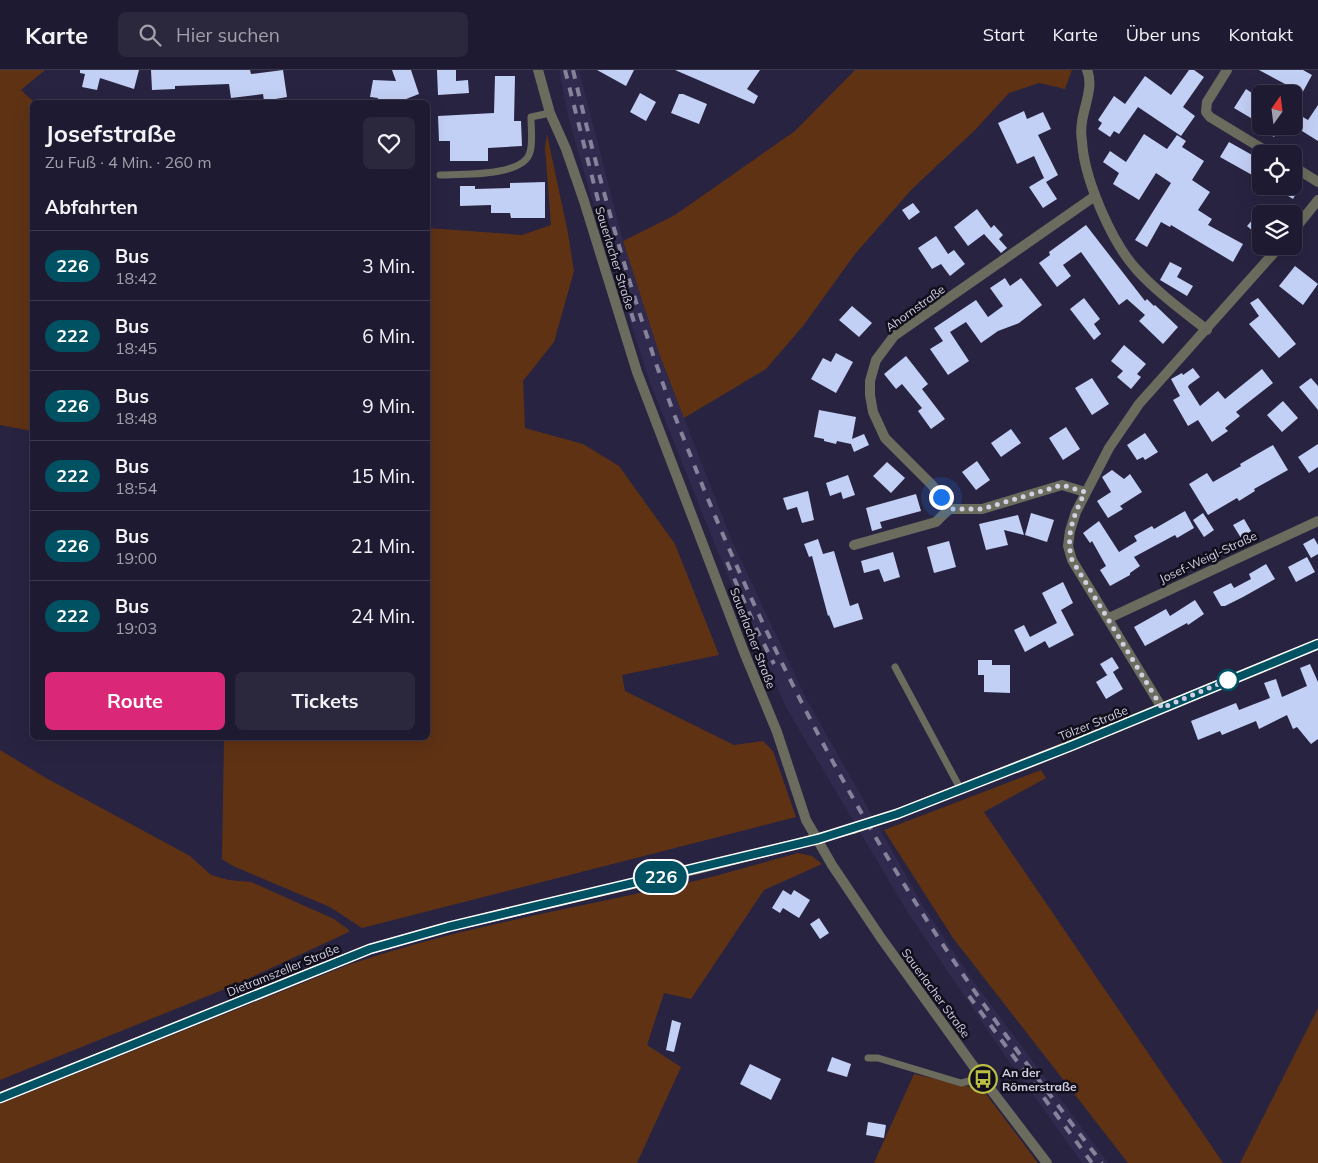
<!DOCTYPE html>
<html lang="de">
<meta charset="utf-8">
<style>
body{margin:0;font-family:Mulish,sans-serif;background:#2b273d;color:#f1f3f6;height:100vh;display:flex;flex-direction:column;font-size:19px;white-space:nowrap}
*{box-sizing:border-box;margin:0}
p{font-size:16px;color:#a1a1ab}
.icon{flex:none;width:28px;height:28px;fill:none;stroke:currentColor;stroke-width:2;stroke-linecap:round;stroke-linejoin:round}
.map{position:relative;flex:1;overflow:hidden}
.drawer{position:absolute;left:30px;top:30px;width:400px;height:640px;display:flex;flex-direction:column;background:#1e1a31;border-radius:8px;box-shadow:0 5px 20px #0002,0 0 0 1px #3c384d}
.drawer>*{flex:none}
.badge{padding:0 10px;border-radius:16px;font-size:18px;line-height:32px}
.needle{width:32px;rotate:14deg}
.controls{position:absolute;left:1252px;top:15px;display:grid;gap:10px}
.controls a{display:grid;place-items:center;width:50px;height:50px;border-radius:8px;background:#1e1a31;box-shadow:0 5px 20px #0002,0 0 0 1px #3c384d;font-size:25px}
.you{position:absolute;width:25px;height:25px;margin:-12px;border:4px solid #fff;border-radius:50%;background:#1a73e8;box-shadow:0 0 0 8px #1a73e833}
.map>.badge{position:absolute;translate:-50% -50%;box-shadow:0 0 0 2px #fff}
h2{padding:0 15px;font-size:19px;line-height:45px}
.round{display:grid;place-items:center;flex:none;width:52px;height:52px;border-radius:8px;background:#2b273d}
.head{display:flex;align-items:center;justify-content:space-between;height:85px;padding:0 15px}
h1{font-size:24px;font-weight:700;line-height:38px}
.action{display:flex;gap:10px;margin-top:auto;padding:10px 15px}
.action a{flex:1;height:58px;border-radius:8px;background:#db2777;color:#fff;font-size:20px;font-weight:700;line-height:58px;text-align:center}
.action a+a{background:#2b273d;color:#f1f3f6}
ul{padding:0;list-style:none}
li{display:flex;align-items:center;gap:15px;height:70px;padding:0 15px;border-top:1px solid #3c384d}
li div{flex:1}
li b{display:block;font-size:19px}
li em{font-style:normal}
li .badge{min-width:55px;font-weight:700;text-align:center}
header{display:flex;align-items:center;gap:30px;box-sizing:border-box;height:70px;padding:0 25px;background:#1e1a31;border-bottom:1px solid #3c384d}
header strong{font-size:24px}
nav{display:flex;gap:28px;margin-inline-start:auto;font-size:18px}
.search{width:350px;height:45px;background:#2b273d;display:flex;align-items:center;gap:12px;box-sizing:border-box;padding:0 18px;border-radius:8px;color:#a1a1ab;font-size:19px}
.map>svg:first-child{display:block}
.built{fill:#302a4e}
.green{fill:#5f3214}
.building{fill:#c3d0f5}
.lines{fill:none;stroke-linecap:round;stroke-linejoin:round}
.service{stroke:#6b6c5d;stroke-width:7}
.minor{stroke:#6b6c5d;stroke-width:10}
.secondary{stroke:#919379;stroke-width:10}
.rail{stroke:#86829a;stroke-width:4;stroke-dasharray:9 9;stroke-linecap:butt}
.secondary-bridge{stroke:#919379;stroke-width:10}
.line-casing{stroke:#fff;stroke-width:11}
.line{stroke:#005262;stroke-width:8}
.walk{stroke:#d1cfe2;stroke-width:5;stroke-dasharray:0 9}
.stop-dot{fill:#fff;stroke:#005262;stroke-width:2.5}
.labels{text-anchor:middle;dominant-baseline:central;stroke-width:5;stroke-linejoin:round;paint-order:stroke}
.street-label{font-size:12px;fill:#d1cfe2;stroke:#110f1c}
.poi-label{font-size:12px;font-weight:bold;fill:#d1cfe2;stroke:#110f1c;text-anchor:start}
</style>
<header>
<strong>Karte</strong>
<div class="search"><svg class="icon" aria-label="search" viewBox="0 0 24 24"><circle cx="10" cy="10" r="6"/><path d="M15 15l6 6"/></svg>Hier suchen</div>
<nav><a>Start</a><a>Karte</a><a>Über uns</a><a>Kontakt</a></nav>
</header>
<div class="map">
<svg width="1318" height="1093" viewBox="0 0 1318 1093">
<rect width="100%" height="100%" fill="#282341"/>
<path class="built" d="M 559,0 L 579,0 L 623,171 L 660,286 L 732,471 L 806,628 L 922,834 L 971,908 L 1108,1093 L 1082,1093 L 1001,980 L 908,843 L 787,639 L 751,560 L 717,480 L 649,310 L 595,140 L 568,46 Z"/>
<path class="green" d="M 0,0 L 45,0 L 21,20 L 34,32 L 32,32 L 32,361 L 0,355 Z
M 855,0 L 1072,0 L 1065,19 L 1039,13 L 1009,23 L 975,60 L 912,119 L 855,184 L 803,256 L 766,299 L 684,348 L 660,286 L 623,171 L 675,145 L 795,61 Z
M 547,64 L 568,163 L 574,201 L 554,272 L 523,311 L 525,358 L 583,374 L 619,396 L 675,474 L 719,585 L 622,605 L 625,621 L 734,675 L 763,671 L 773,681 L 796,747 L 362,858 L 330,837 L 233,796 L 222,789 L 224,668 L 428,668 L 428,158 L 522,165 L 551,155 L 545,78 Z
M 0,680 L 46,708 L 190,786 L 211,805 L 229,810 L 251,812 L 334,849 L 349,860 L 349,862 L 230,917 L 0,1010 Z
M 1041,700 L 1046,708 L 984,742 L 1223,1093 L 1128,1093 L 953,868 L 884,760 Z
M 798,783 L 812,786 L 822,794 L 764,820 L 691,929 L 664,923 L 647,975 L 681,997 L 637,1093 L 0,1093 L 0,1034 L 348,895 C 462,856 582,837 699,810 C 732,802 765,792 798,783 Z
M 1318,938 L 1318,1093 L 1240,1093 Z
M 914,1004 L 983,1020 L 1038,1093 L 874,1093 Z"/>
<path class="building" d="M 80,0 L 139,0 L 134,19 L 100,8 L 97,20 L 82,17 L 85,4 L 80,3 Z
M 151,0 L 250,0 L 251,4 L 283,0 L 287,27 L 264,31 L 263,24 L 231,28 L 229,14 L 175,16 L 175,19 L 152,20 Z
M 392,0 L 411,0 L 419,24 L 401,31 L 400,32 L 377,32 L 378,28 L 370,27 L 373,10 L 396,11 Z
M 437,0 L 456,0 L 456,11 L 468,10 L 469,23 L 438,25 Z
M 597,0 L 634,0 L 626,16 Z
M 675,0 L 760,0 L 747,19 L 758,26 L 754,34 Z
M 1189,0 L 1194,0 L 1204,7 L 1183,37 L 1195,46 L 1181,66 L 1138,37 L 1119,64 L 1114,61 L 1110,67 L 1098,59 L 1102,53 L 1098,50 L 1114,26 L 1125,34 L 1145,6 L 1171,25 Z
M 1259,0 L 1303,0 L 1312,5 L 1300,27 L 1283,18 L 1285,14 Z
M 495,6 L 515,6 L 514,51 L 521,51 L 522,76 L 488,78 L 488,91 L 450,91 L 450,71 L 439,71 L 438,46 L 494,43 Z
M 1246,19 L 1261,29 L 1261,54 L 1234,38 Z
M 640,23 L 656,32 L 646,51 L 630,42 Z
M 679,24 L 683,24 L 707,34 L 699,54 L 671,43 Z
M 1318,35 L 1318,71 L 1294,56 L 1301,46 L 1308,50 Z
M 1024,41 L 1027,49 L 1043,42 L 1051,59 L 1038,65 L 1058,105 L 1046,112 L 1057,129 L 1043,138 L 1029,117 L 1044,108 L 1034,86 L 1017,94 L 998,53 Z
M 1256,56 L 1281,56 L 1274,67 Z
M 1144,64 L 1167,79 L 1177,65 L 1186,71 L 1182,77 L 1204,91 L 1192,110 L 1210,122 L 1198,140 L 1212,149 L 1208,155 L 1243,174 L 1233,192 L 1171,155 L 1170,157 L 1161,152 L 1147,177 L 1135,170 L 1171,113 L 1156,103 L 1139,130 L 1113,114 L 1119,103 L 1103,92 L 1110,81 L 1126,92 Z
M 1229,72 L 1261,90 L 1261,110 L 1220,87 Z
M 545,112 L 545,148 L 511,148 L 510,143 L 491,143 L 491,135 L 460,136 L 460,116 L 475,116 L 475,119 L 510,118 L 510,113 Z
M 1272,116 L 1300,116 L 1293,129 Z
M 913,133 L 920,142 L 909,150 L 902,140 Z
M 977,139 L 991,158 L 994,155 L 1003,165 L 999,169 L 1007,178 L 1001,183 L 984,164 L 968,176 L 954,157 Z
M 1261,140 L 1261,168 L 1247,156 Z
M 1086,155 L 1145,231 L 1147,229 L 1154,236 L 1155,235 L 1178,257 L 1163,274 L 1139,251 L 1145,245 L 1127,229 L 1119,235 L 1081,182 L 1063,195 L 1071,206 L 1057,217 L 1039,193 L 1050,185 L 1049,182 Z
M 936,166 L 948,184 L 954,180 L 965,194 L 950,206 L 941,194 L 932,199 L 918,178 Z
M 1170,192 L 1182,198 L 1177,207 L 1193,216 L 1187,226 L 1160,210 Z
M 1295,196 L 1318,214 L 1303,235 L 1279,216 Z
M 1005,208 L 1010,216 L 1021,208 L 1042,235 L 1019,253 L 998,261 L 981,273 L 966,252 L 950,262 L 969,291 L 948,305 L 930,279 L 943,271 L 934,258 L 976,230 L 988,247 L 1003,236 L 990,218 Z
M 1084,228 L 1100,249 L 1094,254 L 1101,264 L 1094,270 L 1070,239 Z
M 1258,228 L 1296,274 L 1279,288 L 1249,254 L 1259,246 L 1250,233 Z
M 852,236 L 872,253 L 859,267 L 839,250 Z
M 1124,275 L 1146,294 L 1137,304 L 1141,307 L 1131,319 L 1117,307 L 1123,301 L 1111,291 Z
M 836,283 L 853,292 L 836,323 L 811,309 L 823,288 L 831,292 Z
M 906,286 L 928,314 L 922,319 L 945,349 L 931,359 L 918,341 L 922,338 L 902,314 L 896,319 L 884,304 Z
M 1193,298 L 1200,307 L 1189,315 L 1188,317 L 1200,336 L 1218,321 L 1225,329 L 1262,299 L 1273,313 L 1236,342 L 1240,346 L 1225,358 L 1228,361 L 1212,372 L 1198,350 L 1188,356 L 1173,330 L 1180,326 L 1171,309 L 1182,303 L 1183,305 Z
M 1092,308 L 1109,334 L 1092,345 L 1075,318 Z
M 1311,308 L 1318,316 L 1318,340 L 1299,317 Z
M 1283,331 L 1298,348 L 1282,362 L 1267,345 Z
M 819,340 L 856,347 L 852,369 L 864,364 L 869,375 L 854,382 L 851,374 L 837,371 L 836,374 L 824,371 L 824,369 L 814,367 Z
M 1066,357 L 1080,379 L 1063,390 L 1049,368 Z
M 1011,359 L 1021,373 L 1001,387 L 991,373 Z
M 1145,363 L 1158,382 L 1145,390 L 1143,387 L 1137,390 L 1127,375 Z
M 1318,374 L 1318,397 L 1309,403 L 1298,387 Z
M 1273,375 L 1288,400 L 1254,419 L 1255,421 L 1239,431 L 1237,428 L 1208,445 L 1189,414 L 1207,403 L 1213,412 L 1241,396 L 1240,394 Z
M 977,391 L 990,410 L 976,420 L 962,402 Z
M 887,392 L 905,408 L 891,423 L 873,406 Z
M 1112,400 L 1124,409 L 1130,404 L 1142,422 L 1120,436 L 1123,439 L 1108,448 L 1097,431 L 1111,422 L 1102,407 Z
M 848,405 L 855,425 L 843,429 L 841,422 L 830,426 L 826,413 Z
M 808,421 L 814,450 L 802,453 L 797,437 L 787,440 L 783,428 Z
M 916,424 L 921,441 L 880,452 L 882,458 L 872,461 L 866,438 Z
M 1185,441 L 1194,458 L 1177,468 L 1175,465 L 1134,487 L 1140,496 L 1130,503 L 1130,505 L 1110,516 L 1100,500 L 1106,496 L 1092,471 L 1090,473 L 1083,463 L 1099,451 L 1119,482 L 1137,471 L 1134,466 L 1152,456 L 1154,459 Z
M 1031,443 L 1054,450 L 1047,472 L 1025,465 Z
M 1203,443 L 1214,460 L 1204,467 L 1193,450 Z
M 1018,445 L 1024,465 L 1004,460 L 1008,475 L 986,480 L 979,454 Z
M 1244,449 L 1251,461 L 1241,468 L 1233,455 Z
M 1314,468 L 1318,475 L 1318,484 L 1311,488 L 1303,474 Z
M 818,469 L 823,484 L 834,481 L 850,536 L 858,533 L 863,549 L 834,558 L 829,545 L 828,546 L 812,486 L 809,487 L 804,474 Z
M 949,471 L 956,497 L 934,503 L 927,477 Z
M 893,482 L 900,507 L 884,512 L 879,499 L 864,503 L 861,491 Z
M 1307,487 L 1315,502 L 1296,512 L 1288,497 Z
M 1266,494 L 1275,509 L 1243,527 L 1225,536 L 1221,536 L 1213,522 L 1231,513 L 1234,518 L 1251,509 L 1249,504 Z
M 1063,512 L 1073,533 L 1061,540 L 1074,565 L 1049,578 L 1045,571 L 1025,582 L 1014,560 L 1024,555 L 1030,567 L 1057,553 L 1042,523 Z
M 1195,530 L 1204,544 L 1188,555 L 1187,553 L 1145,576 L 1134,557 L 1166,539 L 1170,546 Z
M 1112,587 L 1119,598 L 1113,602 L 1123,619 L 1106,629 L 1096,612 L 1109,604 L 1107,605 L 1100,594 Z
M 978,590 L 992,590 L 992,595 L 1010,595 L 1010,623 L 984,622 L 984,605 L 978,605 Z
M 1310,594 L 1318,612 L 1318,669 L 1311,674 L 1297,657 L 1293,659 L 1287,645 L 1259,659 L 1256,651 L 1222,665 L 1220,661 L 1198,670 L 1191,651 L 1236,633 L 1239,640 L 1270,628 L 1264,613 L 1276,609 L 1282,627 L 1307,616 L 1300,598 Z
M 783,820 L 791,825 L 794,820 L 810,830 L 799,848 L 783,838 L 780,843 L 772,838 Z
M 819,848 L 829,863 L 820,869 L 810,854 Z
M 672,950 L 681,953 L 674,982 L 666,980 Z
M 832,987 L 851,994 L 847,1007 L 827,1001 Z
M 750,994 L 781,1009 L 771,1030 L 740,1014 Z
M 868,1052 L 886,1055 L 884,1068 L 866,1065 Z"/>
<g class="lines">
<path class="service" d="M 440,105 C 460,104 524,107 530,82 C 533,72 531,58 531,47 L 550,43
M 895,597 L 961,720
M 868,988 L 878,988 L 961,1013 L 982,1008"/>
<path class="minor" d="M 538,0 L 550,43 L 566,79 L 584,131 L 637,302 L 744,582 L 777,662 L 806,750 L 832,795 L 881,868 L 982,1008 L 1047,1093
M 1087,0 C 1094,16 1084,36 1082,52 C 1081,58 1081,65 1082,71 C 1084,109 1112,173 1137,200 C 1158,223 1183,241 1207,260
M 1227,0 L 1207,32 L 1206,42 L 1210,47 L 1271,84
M 1294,97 L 1318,112
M 1294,160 L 1318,130
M 1085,422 L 1062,415 L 982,439 L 949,439 L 932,415 L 885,368 L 873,342 L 870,325 L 870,311 L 876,290 L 894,266 L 1095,126
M 854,475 L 936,452 L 949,439
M 1109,548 L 1318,451
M 1162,638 L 1072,490 L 1068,476 L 1070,461 L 1076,442 L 1109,378 L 1139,334 L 1280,176"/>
<path class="secondary" d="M 897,744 L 1071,675 L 1318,574
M 0,1028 L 370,879 L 448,857 L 698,799 L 853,759"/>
<path class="rail" d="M 565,0 L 600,138 L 634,252
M 573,0 C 597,102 625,203 659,302 C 672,341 688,379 703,417 C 763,563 834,705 919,838 C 975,926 1038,1010 1102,1093
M 727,492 L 755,556 L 774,594
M 969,926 L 1092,1093"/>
<path class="secondary-bridge" d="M 853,759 L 897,744"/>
</g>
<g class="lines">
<defs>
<path id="line" d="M 0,1028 L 370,879 L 448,857 L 818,769 L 897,744 L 1071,676 L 1318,574"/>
</defs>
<use href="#line" class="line-casing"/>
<use href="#line" class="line"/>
<path class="walk" d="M 941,427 L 950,439 L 982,439 L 1062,415 L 1085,422 C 1074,445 1065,465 1072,490 L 1162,638 L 1228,610"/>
</g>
<defs>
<symbol id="bus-ring" viewBox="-11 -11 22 22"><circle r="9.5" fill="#110f1c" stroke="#bcbf44" stroke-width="1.5"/><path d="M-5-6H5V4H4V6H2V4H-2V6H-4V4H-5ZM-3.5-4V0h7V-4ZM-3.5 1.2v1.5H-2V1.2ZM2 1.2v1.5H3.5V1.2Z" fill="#bcbf44"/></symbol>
</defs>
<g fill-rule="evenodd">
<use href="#bus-ring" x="967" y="993" width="32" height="32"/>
</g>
<circle class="stop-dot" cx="1228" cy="610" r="10"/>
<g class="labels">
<g class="street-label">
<text transform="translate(615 188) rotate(73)">Sauerlacher Straße</text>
<text transform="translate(915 238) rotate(-36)">Ahornstraße</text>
<text transform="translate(1208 487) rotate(-25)">Josef-Weigl-Straße</text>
<text transform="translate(753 568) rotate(69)">Sauerlacher Straße</text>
<text transform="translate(1093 653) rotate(-22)">Tölzer Straße</text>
<text transform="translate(283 900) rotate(-22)">Dietramszeller Straße</text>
<text transform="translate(936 923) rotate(54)">Sauerlacher Straße</text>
</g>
<g class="poi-label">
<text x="1002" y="1002">An der<tspan x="1002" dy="14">Römerstraße</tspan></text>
</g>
</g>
</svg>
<div class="controls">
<a><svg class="needle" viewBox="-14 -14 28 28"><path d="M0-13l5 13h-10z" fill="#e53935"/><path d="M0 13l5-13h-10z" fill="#a1a1ab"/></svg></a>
<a><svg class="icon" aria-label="locate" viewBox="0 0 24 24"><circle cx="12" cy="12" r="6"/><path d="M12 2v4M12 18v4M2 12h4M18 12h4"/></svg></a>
<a><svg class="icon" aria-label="layers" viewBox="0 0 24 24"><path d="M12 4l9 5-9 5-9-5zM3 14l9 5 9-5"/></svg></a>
</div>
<div class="you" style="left:941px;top:427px"></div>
<b class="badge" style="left:661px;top:807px;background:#005262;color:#fff">226</b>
<section class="drawer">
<div class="head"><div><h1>Josefstraße</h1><p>Zu Fuß · 4 Min. · 260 m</p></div><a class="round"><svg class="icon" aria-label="heart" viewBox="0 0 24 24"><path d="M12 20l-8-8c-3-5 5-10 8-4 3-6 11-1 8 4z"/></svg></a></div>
<h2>Abfahrten</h2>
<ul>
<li><span class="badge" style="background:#005262;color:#fff">226</span><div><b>Bus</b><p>18:42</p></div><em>3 Min.</em></li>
<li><span class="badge" style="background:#005262;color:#fff">222</span><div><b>Bus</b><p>18:45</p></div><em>6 Min.</em></li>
<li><span class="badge" style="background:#005262;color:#fff">226</span><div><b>Bus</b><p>18:48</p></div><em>9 Min.</em></li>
<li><span class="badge" style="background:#005262;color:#fff">222</span><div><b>Bus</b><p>18:54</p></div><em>15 Min.</em></li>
<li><span class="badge" style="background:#005262;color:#fff">226</span><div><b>Bus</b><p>19:00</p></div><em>21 Min.</em></li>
<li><span class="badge" style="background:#005262;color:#fff">222</span><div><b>Bus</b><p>19:03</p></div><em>24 Min.</em></li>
</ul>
<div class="action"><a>Route</a><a>Tickets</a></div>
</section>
</div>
